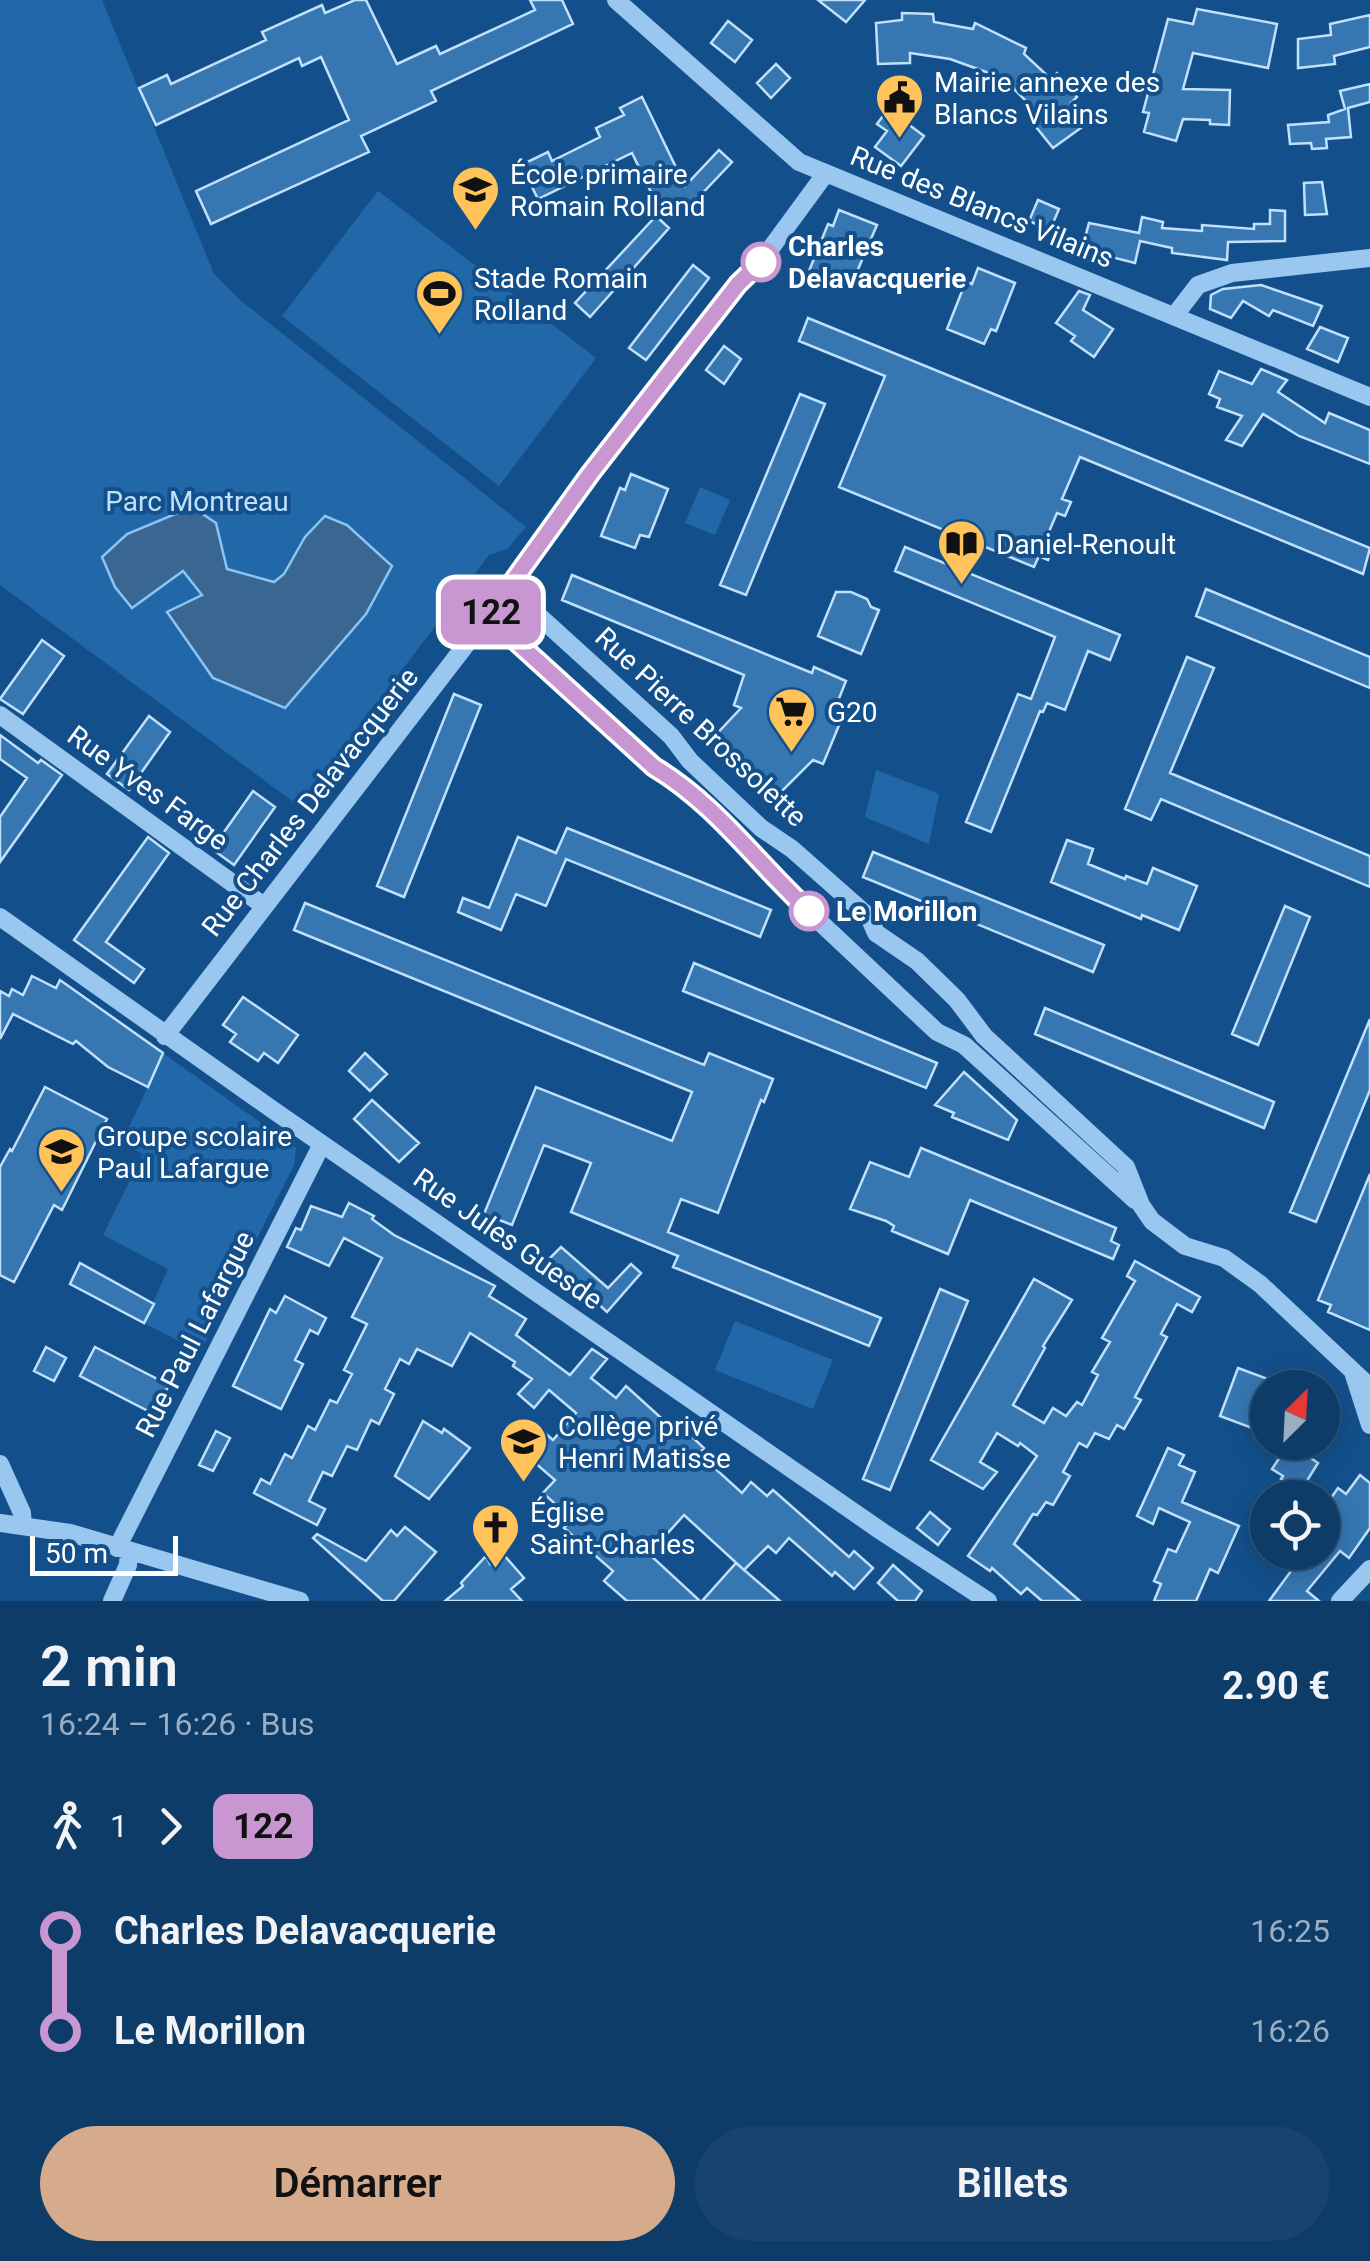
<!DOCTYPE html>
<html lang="fr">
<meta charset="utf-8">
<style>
body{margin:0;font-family:Roboto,sans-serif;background:#17436e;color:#f1f3f6;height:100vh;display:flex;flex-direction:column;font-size:38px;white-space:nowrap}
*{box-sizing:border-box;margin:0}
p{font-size:32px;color:#9badc0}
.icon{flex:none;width:55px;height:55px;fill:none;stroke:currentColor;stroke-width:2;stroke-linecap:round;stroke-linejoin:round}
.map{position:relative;height:1601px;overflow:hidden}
.side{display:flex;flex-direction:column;background:#0e3c68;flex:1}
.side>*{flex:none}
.badge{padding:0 20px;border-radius:15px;font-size:35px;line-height:65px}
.needle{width:65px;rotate:24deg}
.controls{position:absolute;left:1250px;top:1370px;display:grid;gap:20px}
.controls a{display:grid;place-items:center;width:90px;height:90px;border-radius:50%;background:#0e3c68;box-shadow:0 5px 25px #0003,0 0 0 2px #2e567c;font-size:50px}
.scale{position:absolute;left:30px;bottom:25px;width:148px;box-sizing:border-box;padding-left:10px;border:5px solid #fff;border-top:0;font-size:28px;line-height:35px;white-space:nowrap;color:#fff;-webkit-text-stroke:8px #13508b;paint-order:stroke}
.map>.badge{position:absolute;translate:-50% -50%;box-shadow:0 0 0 5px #fff}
.legs{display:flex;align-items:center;gap:15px;height:110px;padding:0 40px;font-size:32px}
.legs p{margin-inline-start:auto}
.overview{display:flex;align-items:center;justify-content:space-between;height:170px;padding:0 40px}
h1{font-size:55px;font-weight:600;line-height:75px}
.primary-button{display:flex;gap:20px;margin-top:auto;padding:20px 40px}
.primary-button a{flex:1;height:115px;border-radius:60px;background:#d6ab8b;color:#111;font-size:40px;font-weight:600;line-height:115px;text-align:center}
.primary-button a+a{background:#17436e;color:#f1f3f6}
ul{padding:0 40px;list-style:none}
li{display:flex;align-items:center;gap:35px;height:100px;font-size:38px}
li i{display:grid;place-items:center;width:15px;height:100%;margin:0 12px;background:currentColor}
li i::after{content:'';width:25px;height:25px;margin:-12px;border:8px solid;border-radius:50%;background:#0e3c68}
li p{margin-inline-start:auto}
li:first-child i{background:linear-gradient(#0000 50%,currentColor 0)}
li:last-child i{background:linear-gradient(currentColor 50%,#0000 0)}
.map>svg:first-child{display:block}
.green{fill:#2268a8}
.water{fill:#3a6792;stroke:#8cc4f4;stroke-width:2.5}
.building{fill:#3677b2;stroke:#c1e0fc;stroke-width:2.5}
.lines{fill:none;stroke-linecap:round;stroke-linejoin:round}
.minor{stroke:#9ac7f0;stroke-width:18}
.line-1-casing{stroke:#fff;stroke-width:22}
.line-1{stroke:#c897d2;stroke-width:15}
.stop-1-dot{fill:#fff;stroke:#c897d2;stroke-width:5}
.labels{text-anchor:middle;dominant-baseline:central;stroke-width:8;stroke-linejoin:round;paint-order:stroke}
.poi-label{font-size:28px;fill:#fff;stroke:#13508b;text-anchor:start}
.street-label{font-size:28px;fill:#fff;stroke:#13508b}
.stop-label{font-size:28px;font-weight:bold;fill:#fff;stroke:#13508b;text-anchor:start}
.park-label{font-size:28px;fill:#c1e0fc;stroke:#13508b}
</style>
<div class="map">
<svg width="1370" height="1601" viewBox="0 0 1370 1601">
<rect width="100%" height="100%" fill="#13508b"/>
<path class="green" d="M 0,0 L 102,0 L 214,274 L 240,300 L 526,527 L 507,549 L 489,555 L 299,806 L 0,585 Z
M 378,191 L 596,358 L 499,486 L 282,316 Z
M 700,487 L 730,500 L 715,535 L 685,523 Z
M 876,770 L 939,794 L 929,844 L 865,817 Z
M 163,1053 L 296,1148 L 294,1165 L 200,1352 L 144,1323 L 168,1269 L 103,1235 L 143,1154 L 122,1143 Z
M 735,1321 L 833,1360 L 813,1409 L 715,1370 Z"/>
<path class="water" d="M 192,507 L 216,523 L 227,569 L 274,582 L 284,574 L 305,537 L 325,516 L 347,525 L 392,566 L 366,614 L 285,708 L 213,678 L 167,612 L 202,595 L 183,571 L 132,608 L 115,587 L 102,557 L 127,534 Z"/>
<path class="building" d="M 355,0 L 366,0 L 397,64 L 436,46 L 440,54 L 535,10 L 530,0 L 562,0 L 573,24 L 431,91 L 436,101 L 361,136 L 369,152 L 211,224 L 196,191 L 349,120 L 321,57 L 302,66 L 299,58 L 156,125 L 139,88 L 167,75 L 171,84 L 266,40 L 262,32 L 322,5 L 325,13 Z
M 818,0 L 865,0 L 846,22 Z
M 1197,9 L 1277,24 L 1268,68 L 1193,53 L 1183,89 L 1230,90 L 1229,125 L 1210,124 L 1210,120 L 1183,119 L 1176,141 L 1144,132 L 1149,113 L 1143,112 L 1168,19 L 1193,24 Z
M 902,13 L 933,14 L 934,22 L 973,29 L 975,23 L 1026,48 L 1024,54 L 1051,79 L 1057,73 L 1077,97 L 1071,103 L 1085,125 L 1053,148 L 1032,122 L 1039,117 L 1027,102 L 1014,89 L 986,72 L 950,59 L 910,53 L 910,63 L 878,64 L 876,23 L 902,20 Z
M 1370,15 L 1370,47 L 1334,56 L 1335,64 L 1298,68 L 1298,39 L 1331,35 L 1330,24 Z
M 728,21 L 752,40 L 735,62 L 711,43 Z
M 776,64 L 790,78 L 771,98 L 757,83 Z
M 1370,84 L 1370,102 L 1348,108 L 1351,137 L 1326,139 L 1327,148 L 1312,149 L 1311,143 L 1290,144 L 1288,125 L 1329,122 L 1328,115 L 1345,109 L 1340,91 Z
M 642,97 L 685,186 L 719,150 L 732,162 L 697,199 L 658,216 L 661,213 L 632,153 L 538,199 L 521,165 L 548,152 L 552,161 L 600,137 L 596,128 L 624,115 L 620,108 Z
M 888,109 L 924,136 L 901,166 L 875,147 L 887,131 L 877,124 Z
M 1322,182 L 1327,214 L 1305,215 L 1304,183 Z
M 1038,200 L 1059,209 L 1050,230 L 1029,221 Z
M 839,210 L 877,225 L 856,274 L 852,272 L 846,286 L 809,271 L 828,224 L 833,226 Z
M 1270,210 L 1285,211 L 1285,241 L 1228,242 L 1227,260 L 1172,253 L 1172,248 L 1140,241 L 1135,263 L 1107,256 L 1109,251 L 1083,245 L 1089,223 L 1139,233 L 1142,217 L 1163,222 L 1162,228 L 1202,231 L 1202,225 L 1254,229 L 1254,224 L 1270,224 Z
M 656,216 L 669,228 L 590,317 L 575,303 Z
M 693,265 L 709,278 L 646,360 L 629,348 Z
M 978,268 L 1015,283 L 996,331 L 991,329 L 984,344 L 947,329 L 966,281 L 972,284 Z
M 1261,285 L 1322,306 L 1313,326 L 1273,310 L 1269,316 L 1243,301 L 1231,318 L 1210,309 L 1211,295 L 1223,289 Z
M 1079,291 L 1090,295 L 1083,310 L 1113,329 L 1094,357 L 1071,341 L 1075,336 L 1056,323 Z
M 808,318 L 1370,548 L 1363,574 L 1080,457 L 1062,499 L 1071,502 L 1065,516 L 1057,513 L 1045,541 L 1054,544 L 1048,560 L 1039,556 L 1034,567 L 839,487 L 885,376 L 799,341 Z
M 1320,327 L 1348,338 L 1338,362 L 1307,349 Z
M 724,346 L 741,359 L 724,384 L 706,370 Z
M 1261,369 L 1287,380 L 1278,392 L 1325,423 L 1329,413 L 1370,430 L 1370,464 L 1299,436 L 1263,414 L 1242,446 L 1226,440 L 1242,416 L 1217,407 L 1220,399 L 1209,394 L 1219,371 L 1252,384 Z
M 800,394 L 825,404 L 746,595 L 720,585 Z
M 631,474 L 668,489 L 649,537 L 640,535 L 635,548 L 601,536 L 620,488 L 625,490 Z
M 905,547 L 1120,635 L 1110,660 L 1088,651 L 1065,710 L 1047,703 L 1043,712 L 1040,711 L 991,832 L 966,822 L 1018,694 L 1031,699 L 1055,637 L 895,571 Z
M 572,575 L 812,673 L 814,667 L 846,681 L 834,711 L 842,718 L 823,764 L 813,760 L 777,796 L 713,738 L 741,708 L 734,705 L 744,675 L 562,600 Z
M 1206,589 L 1370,657 L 1370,688 L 1196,616 Z
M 836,592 L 851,592 L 867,599 L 871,607 L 879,610 L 861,654 L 818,636 Z
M 42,640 L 64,656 L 23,714 L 0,699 Z
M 1187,657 L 1214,668 L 1170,773 L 1370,856 L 1370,887 L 1161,799 L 1151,820 L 1125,809 Z
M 454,694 L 481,705 L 404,897 L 377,886 Z
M 149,716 L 170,732 L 129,790 L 107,774 Z
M 0,735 L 38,763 L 41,760 L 62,775 L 0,862 L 0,817 L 27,778 L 0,759 Z
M 253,791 L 275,807 L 234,865 L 212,849 Z
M 567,828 L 771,910 L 760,937 L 566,859 L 546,906 L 516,894 L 501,930 L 458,912 L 463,898 L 489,908 L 518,837 L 556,853 Z
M 148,837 L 169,853 L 106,942 L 144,969 L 134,983 L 74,940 Z
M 1067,840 L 1093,849 L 1088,864 L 1125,879 L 1126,876 L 1147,884 L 1153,868 L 1197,886 L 1179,930 L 1142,915 L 1141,919 L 1051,882 Z
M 873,852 L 1104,945 L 1093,972 L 863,877 Z
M 305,903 L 704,1065 L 709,1053 L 773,1079 L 764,1102 L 761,1100 L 718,1213 L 681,1199 L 668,1232 L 881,1318 L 869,1346 L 673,1267 L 678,1256 L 571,1212 L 591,1163 L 544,1145 L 512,1225 L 484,1214 L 536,1087 L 672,1141 L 692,1092 L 294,930 Z
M 1285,906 L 1310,917 L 1258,1045 L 1232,1034 Z
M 694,963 L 937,1063 L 926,1088 L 683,991 Z
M 32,976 L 56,988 L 60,980 L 163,1053 L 148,1087 L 108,1067 L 76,1041 L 73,1044 L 13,1014 L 0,1039 L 0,991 L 9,996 L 12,989 L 23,995 Z
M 243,997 L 298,1035 L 278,1063 L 264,1053 L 258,1061 L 230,1042 L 236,1034 L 223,1025 Z
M 1045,1008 L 1274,1102 L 1264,1128 L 1035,1034 Z
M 1370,1019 L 1370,1090 L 1316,1222 L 1290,1212 Z
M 365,1053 L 387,1074 L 370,1091 L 349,1071 Z
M 964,1072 L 1017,1120 L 1008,1140 L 952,1117 L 954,1113 L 935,1105 Z
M 45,1087 L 107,1119 L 62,1210 L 54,1205 L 14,1282 L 0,1275 L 0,1167 L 10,1149 L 12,1151 Z
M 372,1100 L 419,1143 L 399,1162 L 354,1119 Z
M 921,1148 L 1116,1228 L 1111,1241 L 1119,1245 L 1113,1259 L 970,1200 L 948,1254 L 892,1231 L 894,1226 L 886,1221 L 850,1209 L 870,1162 L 909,1177 Z
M 1370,1174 L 1370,1330 L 1328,1312 L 1331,1305 L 1318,1300 Z
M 349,1203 L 374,1216 L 372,1219 L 394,1235 L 495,1286 L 489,1296 L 526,1319 L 516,1335 L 570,1375 L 592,1349 L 607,1359 L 591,1378 L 616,1398 L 626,1386 L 670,1426 L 675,1421 L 704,1448 L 699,1454 L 742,1493 L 751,1482 L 767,1496 L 773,1490 L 849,1557 L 854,1551 L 873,1568 L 854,1589 L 835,1572 L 832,1576 L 789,1538 L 776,1553 L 768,1546 L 744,1570 L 684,1515 L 649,1554 L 700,1601 L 627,1601 L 604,1581 L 613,1571 L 564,1528 L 572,1519 L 543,1493 L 555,1480 L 520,1450 L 522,1447 L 515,1440 L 531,1421 L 553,1440 L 576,1413 L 549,1390 L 534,1408 L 518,1394 L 532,1379 L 513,1366 L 515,1362 L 470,1333 L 452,1366 L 417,1349 L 409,1364 L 400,1359 L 385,1389 L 394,1394 L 379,1424 L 371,1420 L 357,1450 L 347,1446 L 332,1476 L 323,1472 L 309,1501 L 325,1509 L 317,1525 L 254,1493 L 261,1479 L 270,1484 L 285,1454 L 292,1458 L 308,1426 L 315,1430 L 330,1400 L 337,1403 L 352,1374 L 344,1370 L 367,1324 L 352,1317 L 382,1258 L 344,1238 L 329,1266 L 287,1247 L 296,1228 L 301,1230 L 311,1206 L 342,1217 Z
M 561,1247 L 608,1288 L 631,1264 L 641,1273 L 607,1312 L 566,1274 L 562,1279 L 545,1263 Z
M 1135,1261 L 1200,1297 L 1192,1312 L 1177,1304 L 1161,1334 L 1167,1337 L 1135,1397 L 1141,1400 L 1124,1429 L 1117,1425 L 1109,1439 L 1095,1433 L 1087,1447 L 1079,1443 L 1063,1472 L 1070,1476 L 1053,1505 L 1046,1502 L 1037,1515 L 1033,1514 L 1014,1544 L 1080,1601 L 1042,1601 L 1027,1588 L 1021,1594 L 992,1568 L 990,1571 L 968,1556 L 1037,1456 L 1020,1443 L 1018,1446 L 997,1433 L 980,1462 L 997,1472 L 983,1489 L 931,1460 L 1034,1279 L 1072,1300 L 1043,1346 L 1045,1348 L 1013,1405 L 1044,1423 L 1053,1408 L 1066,1416 L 1077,1402 L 1082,1405 L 1098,1375 L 1092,1372 L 1110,1342 L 1102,1338 L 1135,1281 L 1127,1276 Z
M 80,1263 L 154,1304 L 144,1323 L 70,1284 Z
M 940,1289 L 968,1301 L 890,1490 L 863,1479 Z
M 285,1296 L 326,1318 L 318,1334 L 310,1330 L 295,1360 L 303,1364 L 281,1409 L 233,1386 L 270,1309 L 276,1313 Z
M 46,1347 L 66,1358 L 54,1381 L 34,1371 Z
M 95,1347 L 169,1385 L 154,1414 L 80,1376 Z
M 1238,1368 L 1268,1379 L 1268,1434 L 1220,1416 Z
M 423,1421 L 442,1433 L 444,1429 L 470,1448 L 429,1499 L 395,1476 Z
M 216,1431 L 230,1438 L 213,1471 L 199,1465 Z
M 1289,1443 L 1318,1463 L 1300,1492 L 1281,1479 L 1283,1476 L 1272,1469 Z
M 1168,1448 L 1184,1455 L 1179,1465 L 1195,1472 L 1182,1502 L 1239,1526 L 1218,1573 L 1210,1569 L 1196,1601 L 1154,1601 L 1161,1584 L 1154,1581 L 1168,1549 L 1176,1552 L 1190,1522 L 1159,1508 L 1153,1524 L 1137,1516 Z
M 1360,1475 L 1370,1483 L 1370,1528 L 1349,1558 L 1340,1551 L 1307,1591 L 1319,1601 L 1269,1601 L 1305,1552 L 1322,1552 L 1322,1511 L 1338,1488 L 1346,1494 Z
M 930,1512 L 950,1529 L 938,1545 L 917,1528 Z
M 405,1527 L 436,1552 L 394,1601 L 383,1601 L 313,1538 L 317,1534 L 366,1561 L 391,1530 L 397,1536 Z
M 503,1554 L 524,1578 L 511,1589 L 522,1601 L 445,1601 L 463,1586 L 461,1583 L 486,1556 L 490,1564 Z
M 736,1563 L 780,1601 L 702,1601 Z
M 893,1565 L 922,1591 L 915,1601 L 898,1601 L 878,1583 Z"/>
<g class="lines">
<path class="minor" d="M 616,0 L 799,162 L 1370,397
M 1175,315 L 1198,285 L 1232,273 L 1370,258
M 508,588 L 671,736 L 690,761 L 761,828 L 792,849 L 869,917 L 876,933 L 917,961 L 957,1000 L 984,1036 L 1126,1167 L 1141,1205 L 1152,1221 L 1185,1246 L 1224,1258 L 1260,1284 L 1370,1387
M 488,615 L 654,767 C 699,794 742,834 773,878 L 937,1032 L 964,1045 L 1135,1200
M 0,715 L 264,906
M 0,917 L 273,1110 L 881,1531 L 988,1601
M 165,1036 L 498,603 L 589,474 L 737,284 L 754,271 L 826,173
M 1354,1375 L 1370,1425
M 0,1464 L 22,1513 L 23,1526
M 0,1523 L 70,1533 L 300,1601
M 117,1548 L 322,1144
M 112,1601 L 128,1565 L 129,1551
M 1340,1601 L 1370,1569"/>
</g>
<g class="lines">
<defs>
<path id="line-1" d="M 761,262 L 738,284 L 590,474 L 488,616 L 654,767 C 716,804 757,863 809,911"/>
</defs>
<use href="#line-1" class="line-1-casing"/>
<use href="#line-1" class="line-1"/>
</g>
<defs>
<symbol id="civic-pin" viewBox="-11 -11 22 30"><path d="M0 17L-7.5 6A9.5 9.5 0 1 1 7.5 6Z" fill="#ffc35a" stroke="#13508b"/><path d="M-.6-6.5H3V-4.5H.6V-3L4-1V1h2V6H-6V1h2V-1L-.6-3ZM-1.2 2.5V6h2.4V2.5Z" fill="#111"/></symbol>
<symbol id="school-pin" viewBox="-11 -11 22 30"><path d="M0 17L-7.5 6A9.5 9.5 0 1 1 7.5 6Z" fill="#ffc35a" stroke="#13508b"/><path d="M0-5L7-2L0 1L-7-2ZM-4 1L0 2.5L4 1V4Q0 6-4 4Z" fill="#111"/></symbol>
<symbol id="stadium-pin" viewBox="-11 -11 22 30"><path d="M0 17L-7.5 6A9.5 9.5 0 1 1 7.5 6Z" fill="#ffc35a" stroke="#13508b"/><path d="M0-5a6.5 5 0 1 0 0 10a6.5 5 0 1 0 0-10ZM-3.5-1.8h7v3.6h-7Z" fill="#111"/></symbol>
<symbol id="library-pin" viewBox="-11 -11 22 30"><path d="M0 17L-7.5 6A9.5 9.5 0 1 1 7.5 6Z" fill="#ffc35a" stroke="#13508b"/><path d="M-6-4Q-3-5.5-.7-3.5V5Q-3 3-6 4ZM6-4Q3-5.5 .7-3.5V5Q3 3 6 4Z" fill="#111"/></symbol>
<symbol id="supermarket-pin" viewBox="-11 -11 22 30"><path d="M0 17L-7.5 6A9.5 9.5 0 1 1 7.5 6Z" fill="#ffc35a" stroke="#13508b"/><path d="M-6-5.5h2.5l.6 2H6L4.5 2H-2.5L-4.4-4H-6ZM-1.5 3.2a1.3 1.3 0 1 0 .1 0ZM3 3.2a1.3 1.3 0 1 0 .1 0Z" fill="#111"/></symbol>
<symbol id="church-pin" viewBox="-11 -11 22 30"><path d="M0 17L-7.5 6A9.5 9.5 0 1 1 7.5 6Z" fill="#ffc35a" stroke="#13508b"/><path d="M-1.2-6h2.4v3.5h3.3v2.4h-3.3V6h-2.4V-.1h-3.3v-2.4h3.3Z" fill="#111"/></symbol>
</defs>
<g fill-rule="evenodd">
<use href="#civic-pin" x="872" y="70" width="55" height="75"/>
<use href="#school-pin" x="448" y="162" width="55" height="75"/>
<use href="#stadium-pin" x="412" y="266" width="55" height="75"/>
<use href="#library-pin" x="934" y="516" width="55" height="75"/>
<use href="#supermarket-pin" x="764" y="684" width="55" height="75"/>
<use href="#school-pin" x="34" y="1124" width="55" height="75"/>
<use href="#school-pin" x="496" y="1414" width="55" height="75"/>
<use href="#church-pin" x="468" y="1500" width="55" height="75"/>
</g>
<g class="stop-1-dot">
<circle cx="761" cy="262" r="18"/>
<circle cx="809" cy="911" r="18"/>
</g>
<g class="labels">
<g class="poi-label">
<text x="934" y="82">Mairie annexe des<tspan x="934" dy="32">Blancs Vilains</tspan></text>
<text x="510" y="174">École primaire<tspan x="510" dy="32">Romain Rolland</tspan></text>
<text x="474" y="278">Stade Romain<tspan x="474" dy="32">Rolland</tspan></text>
<text x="996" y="544">Daniel-Renoult</text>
<text x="827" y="712">G20</text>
<text x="97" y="1136">Groupe scolaire<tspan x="97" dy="32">Paul Lafargue</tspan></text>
<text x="558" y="1426">Collège privé<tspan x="558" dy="32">Henri Matisse</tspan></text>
<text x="530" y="1512">Église<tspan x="530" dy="32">Saint-Charles</tspan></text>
</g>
<g class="street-label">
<text transform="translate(982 207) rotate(22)">Rue des Blancs Vilains</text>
<text transform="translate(701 727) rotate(43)">Rue Pierre Brossolette</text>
<text transform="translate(148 788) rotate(36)">Rue Yves Farge</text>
<text transform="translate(310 802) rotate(-52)">Rue Charles Delavacquerie</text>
<text transform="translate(508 1239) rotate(35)">Rue Jules Guesde</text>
<text transform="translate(195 1334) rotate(-63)">Rue Paul Lafargue</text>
</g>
<g class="stop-label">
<text x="788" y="246">Charles<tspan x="788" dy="32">Delavacquerie</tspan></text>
<text x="836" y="911">Le Morillon</text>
</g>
<g class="park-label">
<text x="197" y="501">Parc Montreau</text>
</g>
</g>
</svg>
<div class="controls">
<a><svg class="needle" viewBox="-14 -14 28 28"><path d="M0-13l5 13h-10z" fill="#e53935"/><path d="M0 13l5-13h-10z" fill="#9badc0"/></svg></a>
<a><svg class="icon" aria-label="locate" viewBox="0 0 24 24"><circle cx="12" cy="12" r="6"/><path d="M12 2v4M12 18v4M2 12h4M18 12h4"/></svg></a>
</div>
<div class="scale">50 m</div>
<b class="badge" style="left:491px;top:612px;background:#c897d2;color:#111">122</b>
</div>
<section class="side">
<div class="overview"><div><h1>2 min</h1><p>16:24 – 16:26 · Bus</p></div><b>2.90 €</b></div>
<div class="legs"><svg class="icon" aria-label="walk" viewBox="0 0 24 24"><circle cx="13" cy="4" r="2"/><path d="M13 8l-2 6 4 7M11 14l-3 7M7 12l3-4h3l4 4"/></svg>1<svg class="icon" aria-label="forward" viewBox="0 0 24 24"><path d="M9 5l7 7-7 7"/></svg><b class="badge" style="background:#c897d2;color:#111">122</b></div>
<ul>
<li><i style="color:#c897d2"></i><b>Charles Delavacquerie</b><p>16:25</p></li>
<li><i style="color:#c897d2"></i><b>Le Morillon</b><p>16:26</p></li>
</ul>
<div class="primary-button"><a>Démarrer</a><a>Billets</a></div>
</section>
